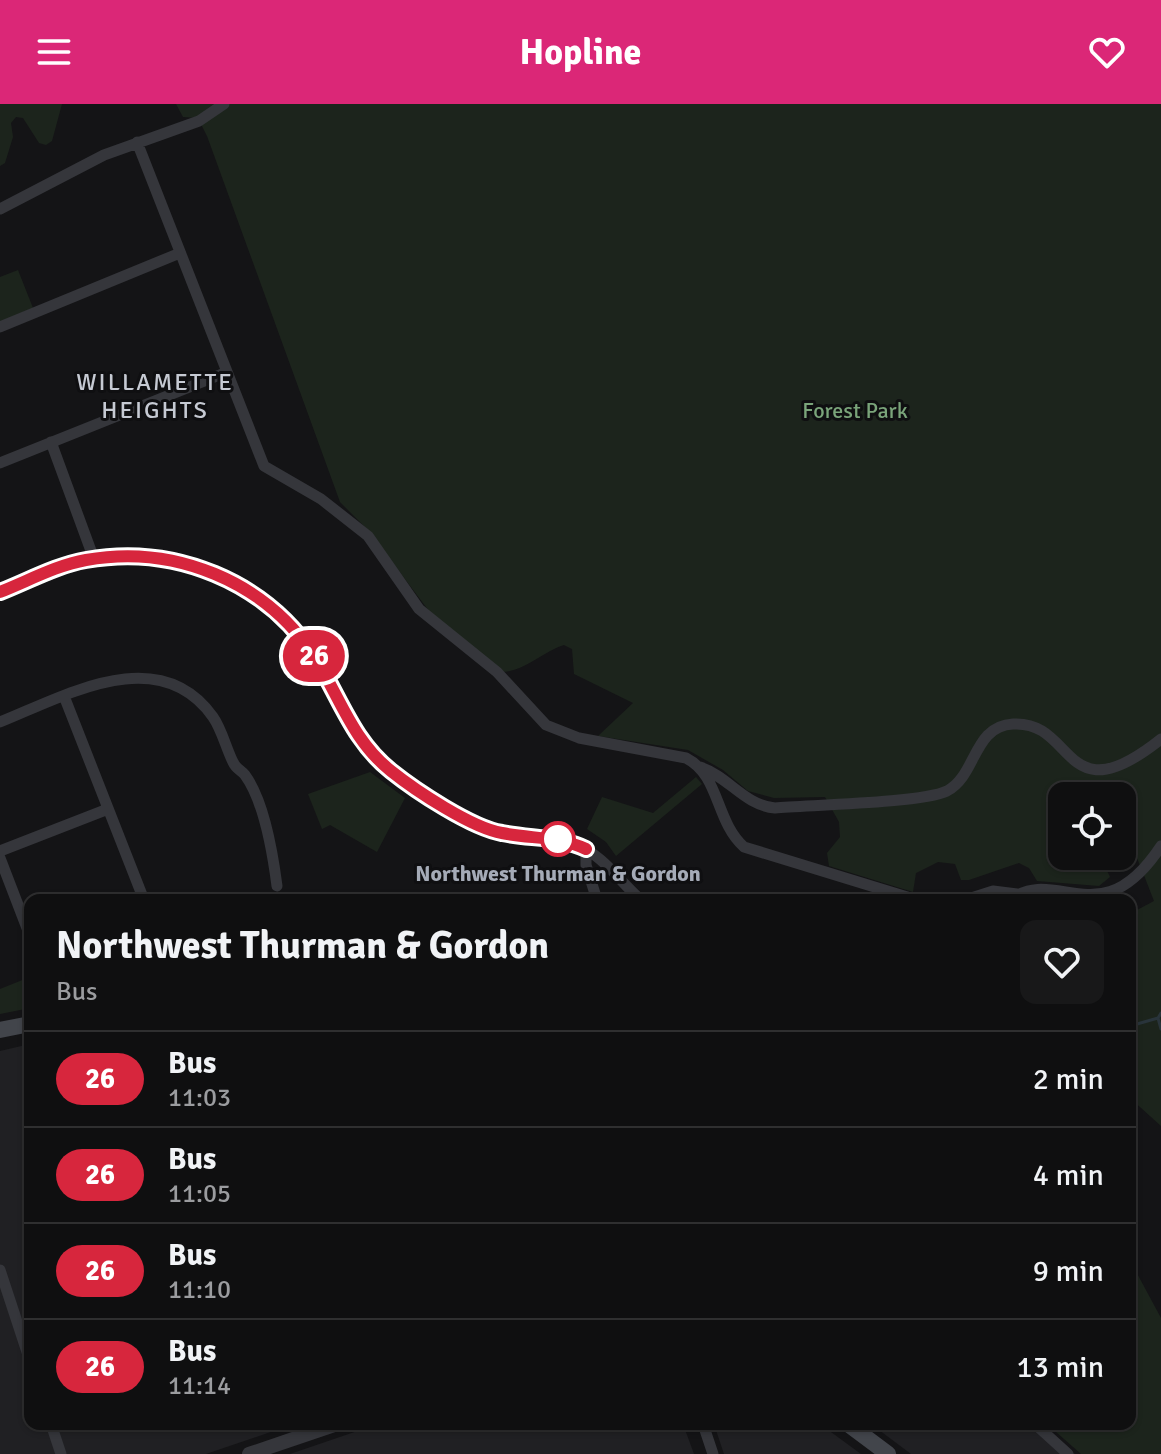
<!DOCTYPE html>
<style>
body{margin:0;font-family:Signika,sans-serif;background:#181819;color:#f1f3f6;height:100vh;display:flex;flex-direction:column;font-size:30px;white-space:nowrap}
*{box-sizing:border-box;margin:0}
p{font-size:26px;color:#9b9c9f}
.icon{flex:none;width:44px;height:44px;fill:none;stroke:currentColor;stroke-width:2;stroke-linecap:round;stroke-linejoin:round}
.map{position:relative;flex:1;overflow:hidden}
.sheet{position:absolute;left:24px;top:790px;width:1112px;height:536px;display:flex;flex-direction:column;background:#0f0f10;border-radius:16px;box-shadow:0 2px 6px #0004,0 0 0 2px #2f2f30}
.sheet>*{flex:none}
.badge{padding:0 16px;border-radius:26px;font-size:28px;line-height:52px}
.tools{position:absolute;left:1048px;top:678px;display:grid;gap:16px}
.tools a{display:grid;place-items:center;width:88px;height:88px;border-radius:16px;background:#0f0f10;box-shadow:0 2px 6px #0004,0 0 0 2px #2f2f30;font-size:40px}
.map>.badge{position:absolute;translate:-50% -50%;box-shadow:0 0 0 4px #fff}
.round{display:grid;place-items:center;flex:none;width:84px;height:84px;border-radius:16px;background:#181819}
.overview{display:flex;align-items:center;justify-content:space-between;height:136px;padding:0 32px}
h1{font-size:38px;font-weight:800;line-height:60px}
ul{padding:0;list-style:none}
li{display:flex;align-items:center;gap:24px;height:96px;padding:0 32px;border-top:2px solid #2f2f30}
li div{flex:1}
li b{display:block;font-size:30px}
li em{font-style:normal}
li .badge{min-width:88px;font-weight:700;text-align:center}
header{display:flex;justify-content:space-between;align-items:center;height:104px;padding:0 32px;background:#db2777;color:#fff;font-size:36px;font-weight:800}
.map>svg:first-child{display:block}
.built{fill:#202023}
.green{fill:#1c241c}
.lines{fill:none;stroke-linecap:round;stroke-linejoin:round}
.stream{stroke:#29343b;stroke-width:3}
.minor{stroke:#35363b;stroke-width:11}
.tertiary{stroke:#35363b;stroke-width:14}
.secondary{stroke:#42454b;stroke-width:16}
.line-casing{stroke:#fff;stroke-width:18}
.line{stroke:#d7263d;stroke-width:12}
.stop-dot{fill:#fff;stroke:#d7263d;stroke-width:4}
.labels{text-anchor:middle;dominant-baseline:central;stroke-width:6;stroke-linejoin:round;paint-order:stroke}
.park-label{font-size:22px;fill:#7aa47a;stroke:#0f0f11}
.stop-label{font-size:22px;font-weight:bold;fill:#a5abb7;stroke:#0f0f11}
.neighbourhood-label{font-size:24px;letter-spacing:2px;fill:#c6cad3;stroke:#0f0f11}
</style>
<header><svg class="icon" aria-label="menu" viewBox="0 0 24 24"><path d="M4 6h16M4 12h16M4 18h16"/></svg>Hopline<svg class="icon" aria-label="heart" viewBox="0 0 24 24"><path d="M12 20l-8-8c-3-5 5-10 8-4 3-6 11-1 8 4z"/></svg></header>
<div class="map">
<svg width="1161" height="1350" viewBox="0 0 1161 1350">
<rect width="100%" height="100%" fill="#141416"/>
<path class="built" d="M 30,940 L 30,1320 L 294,1320 L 206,1350 L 0,1350 L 0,947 Z
M 378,1320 L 683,1320 L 694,1350 L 290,1350 Z
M 714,1320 L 820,1320 L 861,1350 L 724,1350 Z
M 871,1320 L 1041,1320 L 1075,1350 L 911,1350 Z"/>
<path class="green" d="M 0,0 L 62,0 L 52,37 L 46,41 L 39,39 L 23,14 L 16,13 L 11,19 L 13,33 L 5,59 L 0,62 Z
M 176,0 L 1161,0 L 1161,1022 L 1130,994 L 1130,823 L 1136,822 L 1137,806 L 1154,797 C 1145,774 1138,754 1126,731 L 1122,733 L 1122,692 L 1062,692 L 1062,752 L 1100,752 L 1110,773 L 1099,782 L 1037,777 L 1029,764 L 1019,759 L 969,776 L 961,776 L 955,760 L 938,758 L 916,769 L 913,788 L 829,762 L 827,749 L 840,733 L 839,718 L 825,693 L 774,694 L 748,687 L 723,666 L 688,646 L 598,632 L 633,599 L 574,570 L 572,545 L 564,541 C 542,548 524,568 501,568 L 429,507 L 368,426 L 340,398 L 207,32 L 198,14 L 183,13 Z
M 18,166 L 33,204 L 0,218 L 0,173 Z
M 370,668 L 405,694 L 377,748 L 330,721 L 322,725 L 308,690 Z
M 696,673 L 702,680 L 616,752 L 606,738 L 587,725 L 602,693 L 653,709 Z
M 30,873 L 30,904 L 0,910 L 0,885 Z
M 1133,1162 L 1161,1214 L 1161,1350 L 1081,1350 L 1047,1320 L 1130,1320 L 1130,1164 Z"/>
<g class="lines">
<path class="stream" d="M 1158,914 L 1161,925
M 1130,922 L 1158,914 L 1161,909"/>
<path class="minor" d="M 137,38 L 264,362 L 321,395 L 368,432 L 419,505 L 497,568 L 546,621 L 579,634 L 686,654 C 720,671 715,717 744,743 L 917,796
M 0,105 L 104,51 L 199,17 L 224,0
M 0,223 L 180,149
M 51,338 L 94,455
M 0,359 L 227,268
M 0,488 C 28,477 56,462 85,456 C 173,440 264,477 313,551 C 340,592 352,639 394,670 C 419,689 470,723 500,729 C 525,734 553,731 577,741 C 604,752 620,778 641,796
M 64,592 L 144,796
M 0,618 C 65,592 159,537 213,613 C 222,626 226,644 233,658 C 236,665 241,666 245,671 C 264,697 273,751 277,782
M 700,663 C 729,673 744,701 775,704 C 810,701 922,699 947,687 C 977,671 973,622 1013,620 C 1076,616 1062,714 1161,635
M 586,745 L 586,761 L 597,796
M 0,747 L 108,705
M 0,754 L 30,832
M 965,796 L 993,787 L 1017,790
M 1009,796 C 1058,760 1100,834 1161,742
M 0,1166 L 30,1257
M 51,1320 L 61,1350
M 703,1320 L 713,1350
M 1035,1320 L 1068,1350"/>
<path class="tertiary" d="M 249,1350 L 337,1320"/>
<path class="secondary" d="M 0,926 L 30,920
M 848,1320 L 888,1350"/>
</g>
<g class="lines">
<defs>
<path id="line" d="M 0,488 C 28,477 57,461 86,456 C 174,440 265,477 314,552 C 340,593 352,636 391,667 C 416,687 472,724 502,729 C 531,735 559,732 586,745"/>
</defs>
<use href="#line" class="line-casing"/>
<use href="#line" class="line"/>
</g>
<circle class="stop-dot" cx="558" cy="735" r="16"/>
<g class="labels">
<g class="park-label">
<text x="855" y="306">Forest Park</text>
</g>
<g class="stop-label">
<text x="558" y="769">Northwest Thurman &amp; Gordon</text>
</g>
<g class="neighbourhood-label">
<text x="155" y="278">WILLAMETTE<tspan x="155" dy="28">HEIGHTS</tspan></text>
</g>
</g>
</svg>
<div class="tools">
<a><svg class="icon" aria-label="locate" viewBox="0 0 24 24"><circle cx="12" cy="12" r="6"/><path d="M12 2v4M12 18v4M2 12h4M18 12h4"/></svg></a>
</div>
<b class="badge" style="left:314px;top:552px;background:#d7263d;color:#fff">26</b>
<section class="sheet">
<div class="overview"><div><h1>Northwest Thurman &amp; Gordon</h1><p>Bus</p></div><a class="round"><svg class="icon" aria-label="heart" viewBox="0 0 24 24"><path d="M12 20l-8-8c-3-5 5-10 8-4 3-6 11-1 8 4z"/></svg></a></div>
<ul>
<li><span class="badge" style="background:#d7263d;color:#fff">26</span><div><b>Bus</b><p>11:03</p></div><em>2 min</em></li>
<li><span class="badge" style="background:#d7263d;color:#fff">26</span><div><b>Bus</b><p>11:05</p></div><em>4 min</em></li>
<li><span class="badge" style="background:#d7263d;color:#fff">26</span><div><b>Bus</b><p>11:10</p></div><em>9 min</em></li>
<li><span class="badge" style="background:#d7263d;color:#fff">26</span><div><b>Bus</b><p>11:14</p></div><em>13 min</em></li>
</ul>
</section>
</div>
